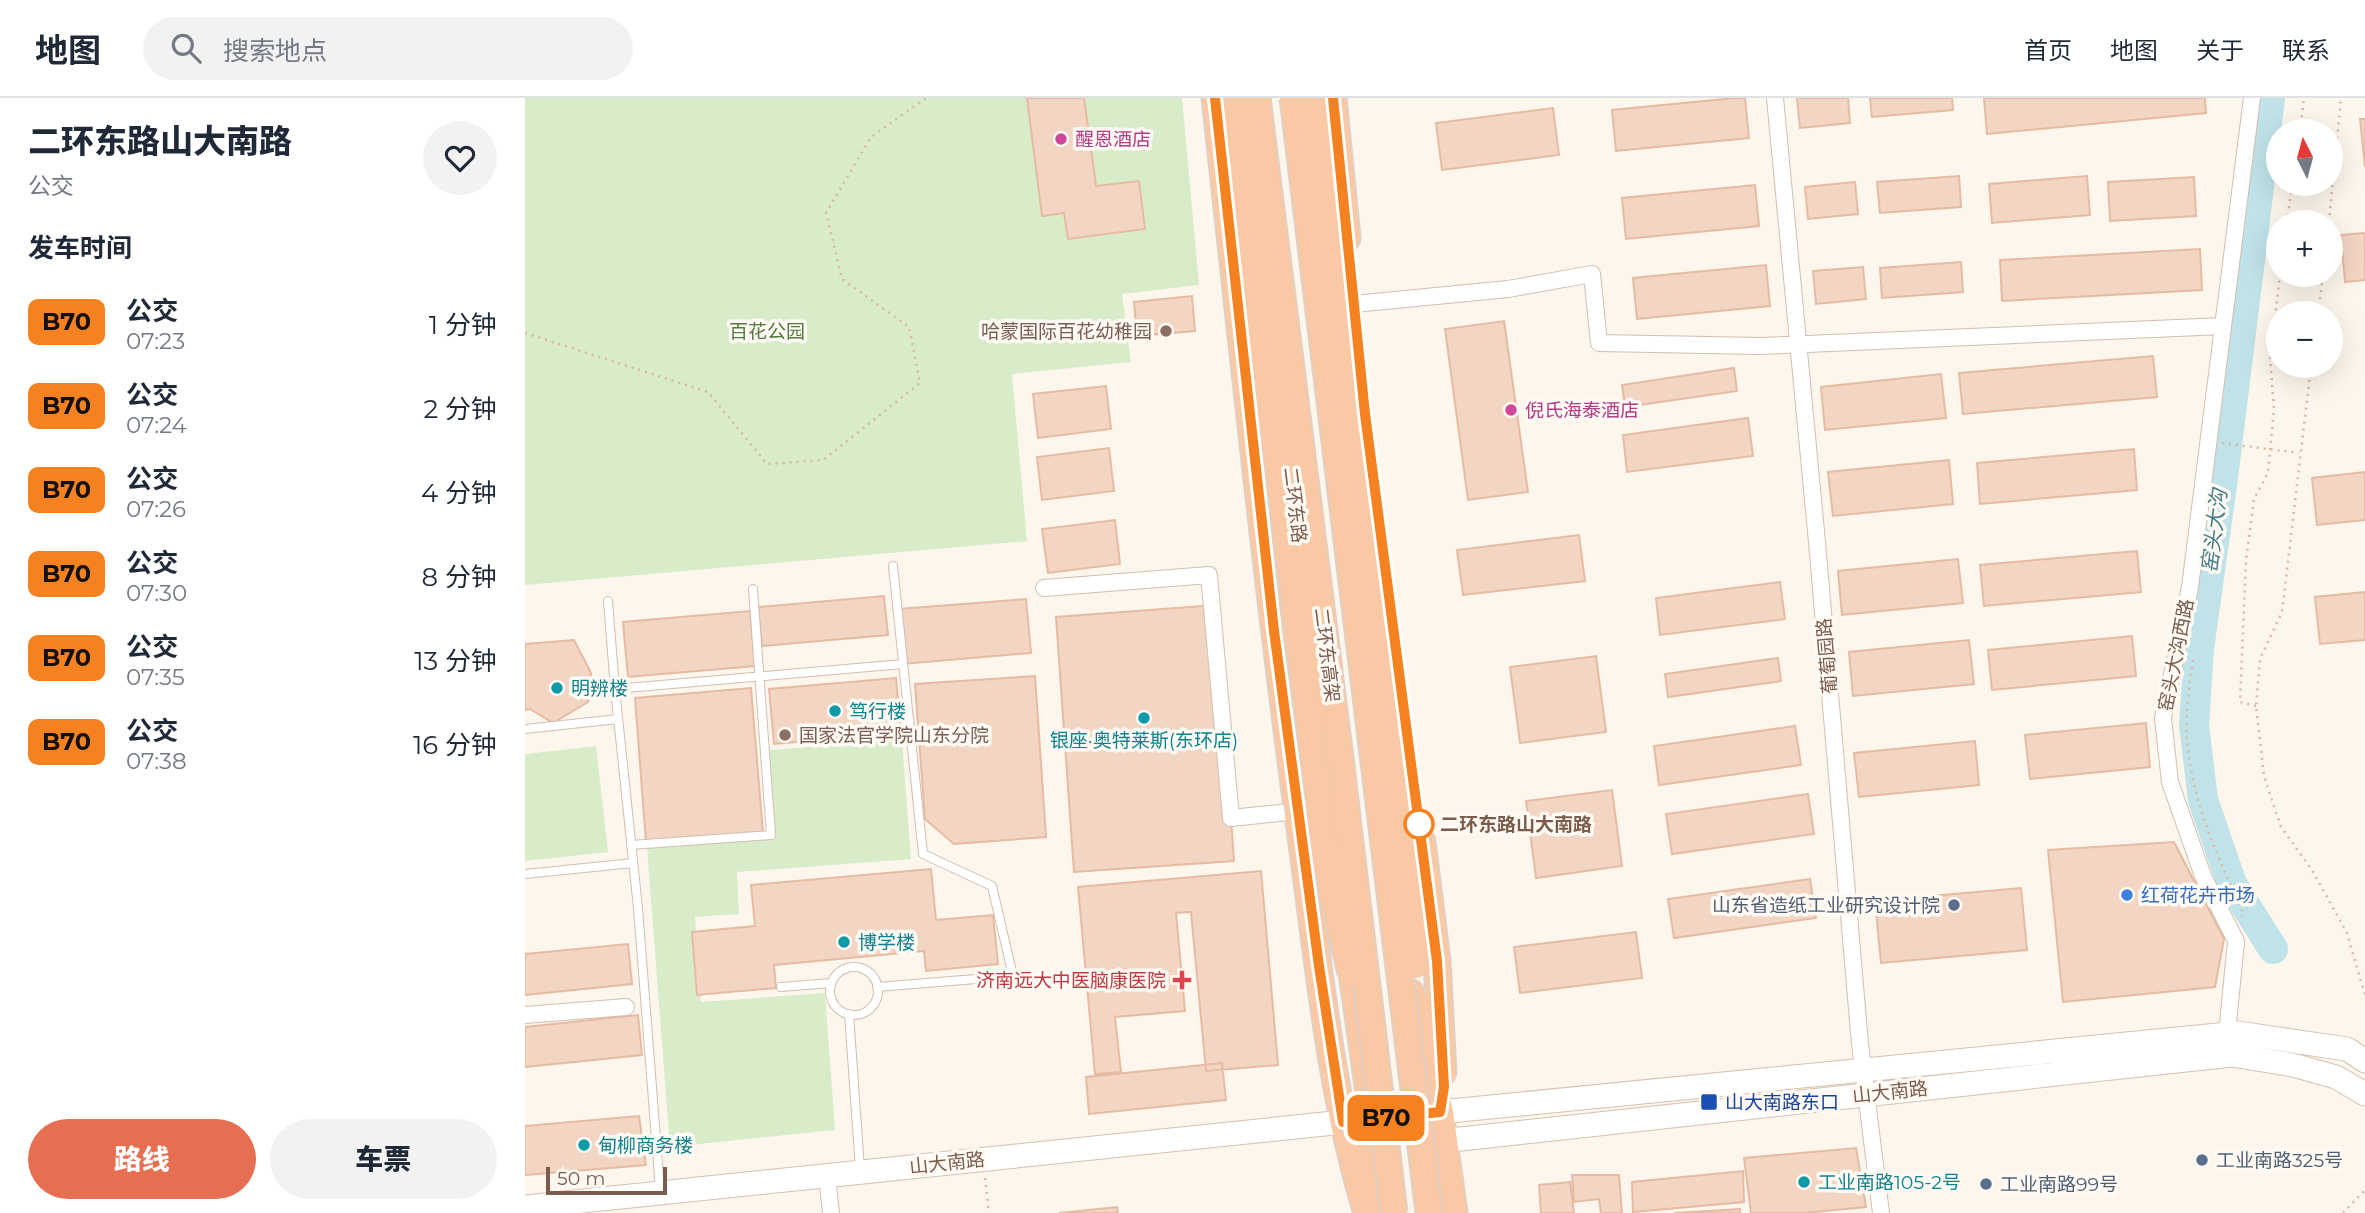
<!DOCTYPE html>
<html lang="zh">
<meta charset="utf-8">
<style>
body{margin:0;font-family:Montserrat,"Noto Sans SC",sans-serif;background:#f2f2f3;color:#1f2937;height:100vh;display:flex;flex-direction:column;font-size:26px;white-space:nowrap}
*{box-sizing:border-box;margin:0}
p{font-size:23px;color:#747a83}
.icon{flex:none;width:38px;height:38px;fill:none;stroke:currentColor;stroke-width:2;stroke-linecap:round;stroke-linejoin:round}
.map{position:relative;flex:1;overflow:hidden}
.side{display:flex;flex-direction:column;background:#fff;width:525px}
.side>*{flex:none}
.badge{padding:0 14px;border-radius:10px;font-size:24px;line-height:46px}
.needle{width:46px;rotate:354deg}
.buttons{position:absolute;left:1741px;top:21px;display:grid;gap:14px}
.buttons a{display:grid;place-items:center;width:77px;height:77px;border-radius:50%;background:#fff;box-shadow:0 7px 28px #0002;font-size:35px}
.scale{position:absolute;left:21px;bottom:18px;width:121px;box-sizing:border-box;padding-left:7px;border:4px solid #7a5c4d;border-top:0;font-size:19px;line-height:24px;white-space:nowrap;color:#7a5c4d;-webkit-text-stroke:5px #fffaf3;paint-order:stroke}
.map>.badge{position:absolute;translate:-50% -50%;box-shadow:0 0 0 4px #fff}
h2{padding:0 28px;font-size:26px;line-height:63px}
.round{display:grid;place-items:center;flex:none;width:74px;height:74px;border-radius:37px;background:#f2f2f3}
.overview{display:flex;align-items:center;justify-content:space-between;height:119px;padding:0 28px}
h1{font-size:33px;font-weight:800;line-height:52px}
.action{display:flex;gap:14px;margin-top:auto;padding:14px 28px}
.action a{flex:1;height:80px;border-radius:42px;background:#e76f51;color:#fff;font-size:28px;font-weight:800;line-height:80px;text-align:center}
.action a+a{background:#f2f2f3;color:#1f2937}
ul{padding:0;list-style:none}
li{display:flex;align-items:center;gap:21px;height:84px;padding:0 28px}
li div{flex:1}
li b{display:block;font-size:26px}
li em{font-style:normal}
li .badge{min-width:77px;font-weight:700;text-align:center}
header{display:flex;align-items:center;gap:42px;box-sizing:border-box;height:98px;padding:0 35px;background:#fff;border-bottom:2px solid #e0e1e3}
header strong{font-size:33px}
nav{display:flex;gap:38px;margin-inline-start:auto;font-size:24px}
.search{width:490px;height:63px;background:#f2f2f3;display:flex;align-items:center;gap:18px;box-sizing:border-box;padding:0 24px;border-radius:38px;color:#747a83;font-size:26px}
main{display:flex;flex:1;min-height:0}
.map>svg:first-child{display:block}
.green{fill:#d8ecc9}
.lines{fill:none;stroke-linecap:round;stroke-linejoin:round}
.river{stroke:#bfe3e8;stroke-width:30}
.building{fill:#f3d5c3;stroke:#e6bba3;stroke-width:2}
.service-casing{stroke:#d1beb0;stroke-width:10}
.minor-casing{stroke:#d1beb0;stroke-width:18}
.secondary-casing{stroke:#d6c0b0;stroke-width:25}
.trunk-casing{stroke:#dad1cd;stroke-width:29}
.path{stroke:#d9b8a5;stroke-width:2.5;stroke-dasharray:2 5;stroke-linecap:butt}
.service{stroke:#fff;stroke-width:8}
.minor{stroke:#fff;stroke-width:16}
.secondary{stroke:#fff;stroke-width:23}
.trunk{stroke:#f9c8a4;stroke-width:26}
.trunk-bridge-casing{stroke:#dad1cd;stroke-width:29;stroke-linecap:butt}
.trunk-bridge{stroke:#f9c8a4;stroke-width:26}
.line-casing{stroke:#fff;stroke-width:16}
.line{stroke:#f58220;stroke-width:10}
.hotel-dot{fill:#d1479c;stroke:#fffaf3;stroke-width:2.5}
.education-dot{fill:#8d6e63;stroke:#fffaf3;stroke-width:2.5}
.culture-dot{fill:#0f9aa8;stroke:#fffaf3;stroke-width:2.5}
.stop-dot{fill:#fff;stroke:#f58220;stroke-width:3.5}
.shop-dot{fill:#3f7fe0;stroke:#fffaf3;stroke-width:2.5}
.service-dot{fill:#5c6f8a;stroke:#fffaf3;stroke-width:2.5}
.health-dot{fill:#e0444e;stroke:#fffaf3;stroke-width:2.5}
.transit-dot{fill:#1a4fb4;stroke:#fffaf3;stroke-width:2.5}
.labels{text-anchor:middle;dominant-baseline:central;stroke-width:7;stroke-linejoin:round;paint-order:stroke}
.hotel-label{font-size:19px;fill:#b23c85;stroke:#fffaf3;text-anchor:start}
.park-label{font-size:19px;fill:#537a41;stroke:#fffaf3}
.education-label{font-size:19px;fill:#785e54;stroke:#fffaf3;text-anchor:end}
.street-label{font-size:19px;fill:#7a5c4d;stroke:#fffaf3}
.culture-label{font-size:19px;fill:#0d838f;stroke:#fffaf3;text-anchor:start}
.stop-label{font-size:19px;font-weight:bold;fill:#7a5c4d;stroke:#fffaf3;text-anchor:start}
.shop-label{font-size:19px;fill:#366cbe;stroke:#fffaf3;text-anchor:start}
.service-label{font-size:19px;fill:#4e5e75;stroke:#fffaf3;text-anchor:start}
.health-label{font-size:19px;fill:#be3a42;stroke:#fffaf3;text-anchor:end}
.transit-label{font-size:19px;fill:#164399;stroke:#fffaf3;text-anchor:start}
.water-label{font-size:21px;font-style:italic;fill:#437c86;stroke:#fffaf3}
</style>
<header>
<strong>地图</strong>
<div class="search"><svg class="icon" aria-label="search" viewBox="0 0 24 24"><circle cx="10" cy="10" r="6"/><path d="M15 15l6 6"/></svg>搜索地点</div>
<nav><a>首页</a><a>地图</a><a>关于</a><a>联系</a></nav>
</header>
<main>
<section class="side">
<div class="overview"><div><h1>二环东路山大南路</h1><p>公交</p></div><a class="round"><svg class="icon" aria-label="heart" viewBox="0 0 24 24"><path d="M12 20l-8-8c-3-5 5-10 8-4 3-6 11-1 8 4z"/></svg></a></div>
<h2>发车时间</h2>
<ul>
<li><span class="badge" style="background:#f58220;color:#111">B70</span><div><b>公交</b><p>07:23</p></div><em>1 分钟</em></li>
<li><span class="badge" style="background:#f58220;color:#111">B70</span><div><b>公交</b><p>07:24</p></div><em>2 分钟</em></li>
<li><span class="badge" style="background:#f58220;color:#111">B70</span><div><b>公交</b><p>07:26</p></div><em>4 分钟</em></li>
<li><span class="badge" style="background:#f58220;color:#111">B70</span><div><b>公交</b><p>07:30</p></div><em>8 分钟</em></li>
<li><span class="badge" style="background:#f58220;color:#111">B70</span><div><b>公交</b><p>07:35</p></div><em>13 分钟</em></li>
<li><span class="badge" style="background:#f58220;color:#111">B70</span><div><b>公交</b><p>07:38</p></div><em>16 分钟</em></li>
</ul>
<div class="action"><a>路线</a><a>车票</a></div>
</section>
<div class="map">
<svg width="1840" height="1115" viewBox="0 0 1840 1115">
<rect width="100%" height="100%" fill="#fdf6ec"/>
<path class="green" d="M 0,0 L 657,0 L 674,187 L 597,196 L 606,264 L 487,276 L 502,443 L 0,487 Z
M 377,642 L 386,761 L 212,774 L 214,816 L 170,819 L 176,904 L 300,895 L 310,1032 L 145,1049 L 122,750 L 250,740 L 244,652 Z
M 71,648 L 83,754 L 0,763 L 0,656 Z"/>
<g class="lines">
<path class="river" d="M 1745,0 L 1698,380 L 1674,551 L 1669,627 L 1678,702 L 1707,786 L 1748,851"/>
</g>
<path class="building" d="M 502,0 L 559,0 L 571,88 L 614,83 L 620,131 L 543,141 L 539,115 L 517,118 Z
M 1210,0 L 1220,0 L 1224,40 L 1091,53 L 1087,12 Z
M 1272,0 L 1323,0 L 1325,25 L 1275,30 Z
M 1345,0 L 1427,0 L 1428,12 L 1347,19 Z
M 1459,0 L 1680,0 L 1681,15 L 1462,36 Z
M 1028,10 L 1034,57 L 917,72 L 911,25 Z
M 1835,21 L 1840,21 L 1840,69 Z
M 1434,78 L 1436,109 L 1355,115 L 1352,84 Z
M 1562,78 L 1565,117 L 1467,125 L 1464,86 Z
M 1669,79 L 1671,118 L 1585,123 L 1583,84 Z
M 1330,84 L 1333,116 L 1283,121 L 1280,89 Z
M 1230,87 L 1234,128 L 1101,141 L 1097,100 Z
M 1840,135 L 1840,182 L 1820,184 L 1816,137 Z
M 1675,151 L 1677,192 L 1477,203 L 1475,162 Z
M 1436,164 L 1438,194 L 1357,200 L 1355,170 Z
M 1241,167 L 1245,208 L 1112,221 L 1108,180 Z
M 1338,169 L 1341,201 L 1291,206 L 1288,173 Z
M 667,198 L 670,233 L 612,238 L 609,204 Z
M 979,223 L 1003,394 L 943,402 L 920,231 Z
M 1628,258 L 1632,299 L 1438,316 L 1434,275 Z
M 1209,270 L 1212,293 L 1100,309 L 1097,287 Z
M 1416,276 L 1421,320 L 1300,332 L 1296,289 Z
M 581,288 L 586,331 L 513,340 L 508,296 Z
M 1223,320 L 1228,358 L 1102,374 L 1098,337 Z
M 584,350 L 589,393 L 517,402 L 512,359 Z
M 1609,351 L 1612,392 L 1455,406 L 1452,365 Z
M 1424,362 L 1428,406 L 1308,418 L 1303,374 Z
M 1840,374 L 1840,422 L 1792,427 L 1787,380 Z
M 590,422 L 595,466 L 523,475 L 517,431 Z
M 1054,437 L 1060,483 L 938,497 L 932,452 Z
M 1612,453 L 1616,494 L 1459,508 L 1455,467 Z
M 1433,461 L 1438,505 L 1317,517 L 1313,473 Z
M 1255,484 L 1260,521 L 1135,537 L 1131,500 Z
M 1840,494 L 1840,542 L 1795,546 L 1790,499 Z
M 359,498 L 363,537 L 237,548 L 233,509 Z
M 501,501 L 506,555 L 378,566 L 374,511 Z
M 691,507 L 709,763 L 549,774 L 531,519 Z
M 225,513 L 230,568 L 103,579 L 98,524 Z
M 1607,538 L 1611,578 L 1467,592 L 1463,552 Z
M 49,542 L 66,575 L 63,604 L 28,625 L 5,611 L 0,612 L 0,546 Z
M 1444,542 L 1449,586 L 1328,598 L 1324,554 Z
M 1071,558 L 1081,634 L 995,645 L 985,569 Z
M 1253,560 L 1256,583 L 1143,599 L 1140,576 Z
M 510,578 L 521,739 L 429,746 L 400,721 L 390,586 Z
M 371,580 L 376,635 L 249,646 L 244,591 Z
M 226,590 L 238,735 L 121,745 L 110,600 Z
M 1621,625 L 1625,669 L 1505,681 L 1500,637 Z
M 1270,628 L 1276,667 L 1134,687 L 1129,648 Z
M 1450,643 L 1454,687 L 1334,699 L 1329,655 Z
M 1087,692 L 1097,768 L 1011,780 L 1001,703 Z
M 1283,696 L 1289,736 L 1147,756 L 1141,716 Z
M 1649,744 L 1699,841 L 1690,889 L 1538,904 L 1523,752 Z
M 406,771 L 411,822 L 468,817 L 473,866 L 401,873 L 399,853 L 249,867 L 251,890 L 172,897 L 167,834 L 230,828 L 226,787 Z
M 736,773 L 753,967 L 681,973 L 666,814 L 651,815 L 660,913 L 590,919 L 596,974 L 570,976 L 553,789 Z
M 1285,781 L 1291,820 L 1149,840 L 1143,801 Z
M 1496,790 L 1502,852 L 1356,865 L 1350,803 Z
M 1111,834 L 1117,880 L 995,895 L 989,849 Z
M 103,846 L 107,886 L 0,897 L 0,856 Z
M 113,917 L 117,957 L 0,969 L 0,929 Z
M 697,965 L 701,1002 L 564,1016 L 561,979 Z
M 114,1018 L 121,1067 L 0,1077 L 0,1028 Z
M 1331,1050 L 1341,1109 L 1279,1115 L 1226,1115 L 1219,1060 Z
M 1218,1073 L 1219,1104 L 1108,1114 L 1107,1084 Z
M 1047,1077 L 1094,1077 L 1097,1115 L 1076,1115 L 1074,1101 L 1049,1104 Z
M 1045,1084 L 1049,1115 L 1016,1115 L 1014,1087 Z
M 592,1109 L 593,1115 L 534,1115 Z
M 1215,1111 L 1215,1115 L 1149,1115 Z"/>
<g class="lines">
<defs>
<path id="service" d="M 83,503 L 90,591 L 113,810 L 135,1092
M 90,591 L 378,566
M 0,631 L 93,621
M 106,747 L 246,737 L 228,491
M 0,776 L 108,765
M305 893a24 24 0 1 1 48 0a24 24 0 1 1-48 0Z
M 256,889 L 306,885
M 352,889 L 488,878 L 467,788 L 398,756 L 368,468
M 324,916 L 335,1071"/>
<path id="minor" d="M 1250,0 L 1292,444 L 1335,946 L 1356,1115
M 829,206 L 983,191 L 1067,176 L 1074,245 L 1235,248 L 1698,228
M 519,490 L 684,477 L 706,720 L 773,713
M 0,917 L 101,909
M 1702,936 L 1711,843 L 1678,778 L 1645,684 L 1638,620 L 1665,489 L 1727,0
M 302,1078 L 306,1115"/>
<path id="secondary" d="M 902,1037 L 919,1041 L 936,1041 L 1707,957 L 1768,967 L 1811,979 L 1840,996
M 0,1109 L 915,1014 L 1713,935 L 1822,951 L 1840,963"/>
<path id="trunk" d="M 690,0 C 717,244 742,488 775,731 C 793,859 804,991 842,1115
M 808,0 L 822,140
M 897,744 L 912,863 L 918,974
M 824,853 L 844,995 L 847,1055 L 853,1110
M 886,895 L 915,1014 L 929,1115"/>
</defs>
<use href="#service" class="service-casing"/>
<use href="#minor" class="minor-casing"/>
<use href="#secondary" class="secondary-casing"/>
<use href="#trunk" class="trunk-casing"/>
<path class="path" d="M 1775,33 L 1779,0
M 1762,124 L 1767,86
M 1804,124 L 1816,0
M 1793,215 L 1798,177
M 0,235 L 183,294 L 242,366 L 298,362 L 395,285 L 384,229 L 317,181 L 301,115 L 346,39 L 401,0
M 1786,268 L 1757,514 L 1735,561 L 1731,608 L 1739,678 L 1756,729 L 1787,772 L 1822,835 L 1840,897
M 1697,345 L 1774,355
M 1668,562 C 1664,587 1660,617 1662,642 C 1667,704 1693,759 1718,815 L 1716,818
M 1731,608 L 1715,604 L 1721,462 L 1729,401 L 1743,375 L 1749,311 L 1745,260 L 1755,177
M 460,1080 L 464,1115
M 1818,1115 L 1840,1092"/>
<use href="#service" class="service"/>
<use href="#minor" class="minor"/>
<use href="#secondary" class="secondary"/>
<use href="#trunk" class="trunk"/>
<defs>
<path id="trunk-bridge" d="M 708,0 L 800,754 L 811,812 L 826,875
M 732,0 L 815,660 L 869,1115
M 768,0 L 904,1115
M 792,0 L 882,720 L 888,773 L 890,867"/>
</defs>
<use href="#trunk-bridge" class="trunk-bridge-casing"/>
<use href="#trunk-bridge" class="trunk-bridge"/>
</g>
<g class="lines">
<defs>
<path id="line" d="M 690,0 L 749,533 L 794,868 L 818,1024 L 915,1014 L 919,989 L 912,863 L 840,316 L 808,0"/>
</defs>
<use href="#line" class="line-casing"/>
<use href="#line" class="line"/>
</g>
<g class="hotel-dot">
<circle cx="536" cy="41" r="7"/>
<circle cx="986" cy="312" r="7"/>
</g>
<g class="education-dot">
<circle cx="641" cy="233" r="7"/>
<circle cx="260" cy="637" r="7"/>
</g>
<g class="culture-dot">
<circle cx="32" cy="590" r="7"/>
<circle cx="310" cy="613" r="7"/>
<circle cx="619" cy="620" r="7"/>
<circle cx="319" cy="844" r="7"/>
<circle cx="59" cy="1047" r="7"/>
<circle cx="1279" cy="1084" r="7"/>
</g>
<circle class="stop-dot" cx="894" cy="726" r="14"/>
<circle class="shop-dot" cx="1602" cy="797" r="7"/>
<g class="service-dot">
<circle cx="1429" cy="807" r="7"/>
<circle cx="1677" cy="1062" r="7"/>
<circle cx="1461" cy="1086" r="7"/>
</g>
<path class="health-dot" d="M653.5 871.5h7v7h7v7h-7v7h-7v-7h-7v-7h7z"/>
<rect class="transit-dot" x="1175" y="995" width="18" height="18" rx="3.5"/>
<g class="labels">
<g class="hotel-label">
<text x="550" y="41">醒恩酒店</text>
<text x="1000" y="312">倪氏海泰酒店</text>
</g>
<g class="park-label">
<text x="242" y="233">百花公园</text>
</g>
<g class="education-label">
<text x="627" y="233">哈蒙国际百花幼稚园</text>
<text x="274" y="637" text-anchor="start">国家法官学院山东分院</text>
</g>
<g class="street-label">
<text transform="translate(770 407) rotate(83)">二环东路</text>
<text transform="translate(802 557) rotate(83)">二环东高架</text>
<text transform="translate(1651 557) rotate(-79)">窑头大沟西路</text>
<text transform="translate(1302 558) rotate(-95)">葡萄园路</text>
<text transform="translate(1365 994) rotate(-6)">山大南路</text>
<text transform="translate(422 1065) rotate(-6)">山大南路</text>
</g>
<g class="culture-label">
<text x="46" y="590">明辨楼</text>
<text x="324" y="613">笃行楼</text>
<text x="619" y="642" text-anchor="middle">银座·奥特莱斯(东环店)</text>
<text x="333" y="844">博学楼</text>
<text x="73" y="1047">甸柳商务楼</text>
<text x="1293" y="1084">工业南路105-2号</text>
</g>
<g class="stop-label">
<text x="915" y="726">二环东路山大南路</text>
</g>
<g class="shop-label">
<text x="1616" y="797">红荷花卉市场</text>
</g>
<g class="service-label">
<text x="1415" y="807" text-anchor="end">山东省造纸工业研究设计院</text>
<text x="1691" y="1062">工业南路325号</text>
<text x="1475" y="1086">工业南路99号</text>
</g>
<g class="health-label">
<text x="641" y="882">济南远大中医脑康医院</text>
</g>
<g class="transit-label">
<text x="1200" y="1004">山大南路东口</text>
</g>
<g class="water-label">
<text transform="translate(1689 433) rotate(-83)">窑头大沟</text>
</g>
</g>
</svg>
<div class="buttons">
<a><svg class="needle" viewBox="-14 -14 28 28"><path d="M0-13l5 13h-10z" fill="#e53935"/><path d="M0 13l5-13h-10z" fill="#747a83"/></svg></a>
<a>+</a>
<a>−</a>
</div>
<div class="scale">50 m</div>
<b class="badge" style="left:861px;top:1020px;background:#f58220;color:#111">B70</b>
</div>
</main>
